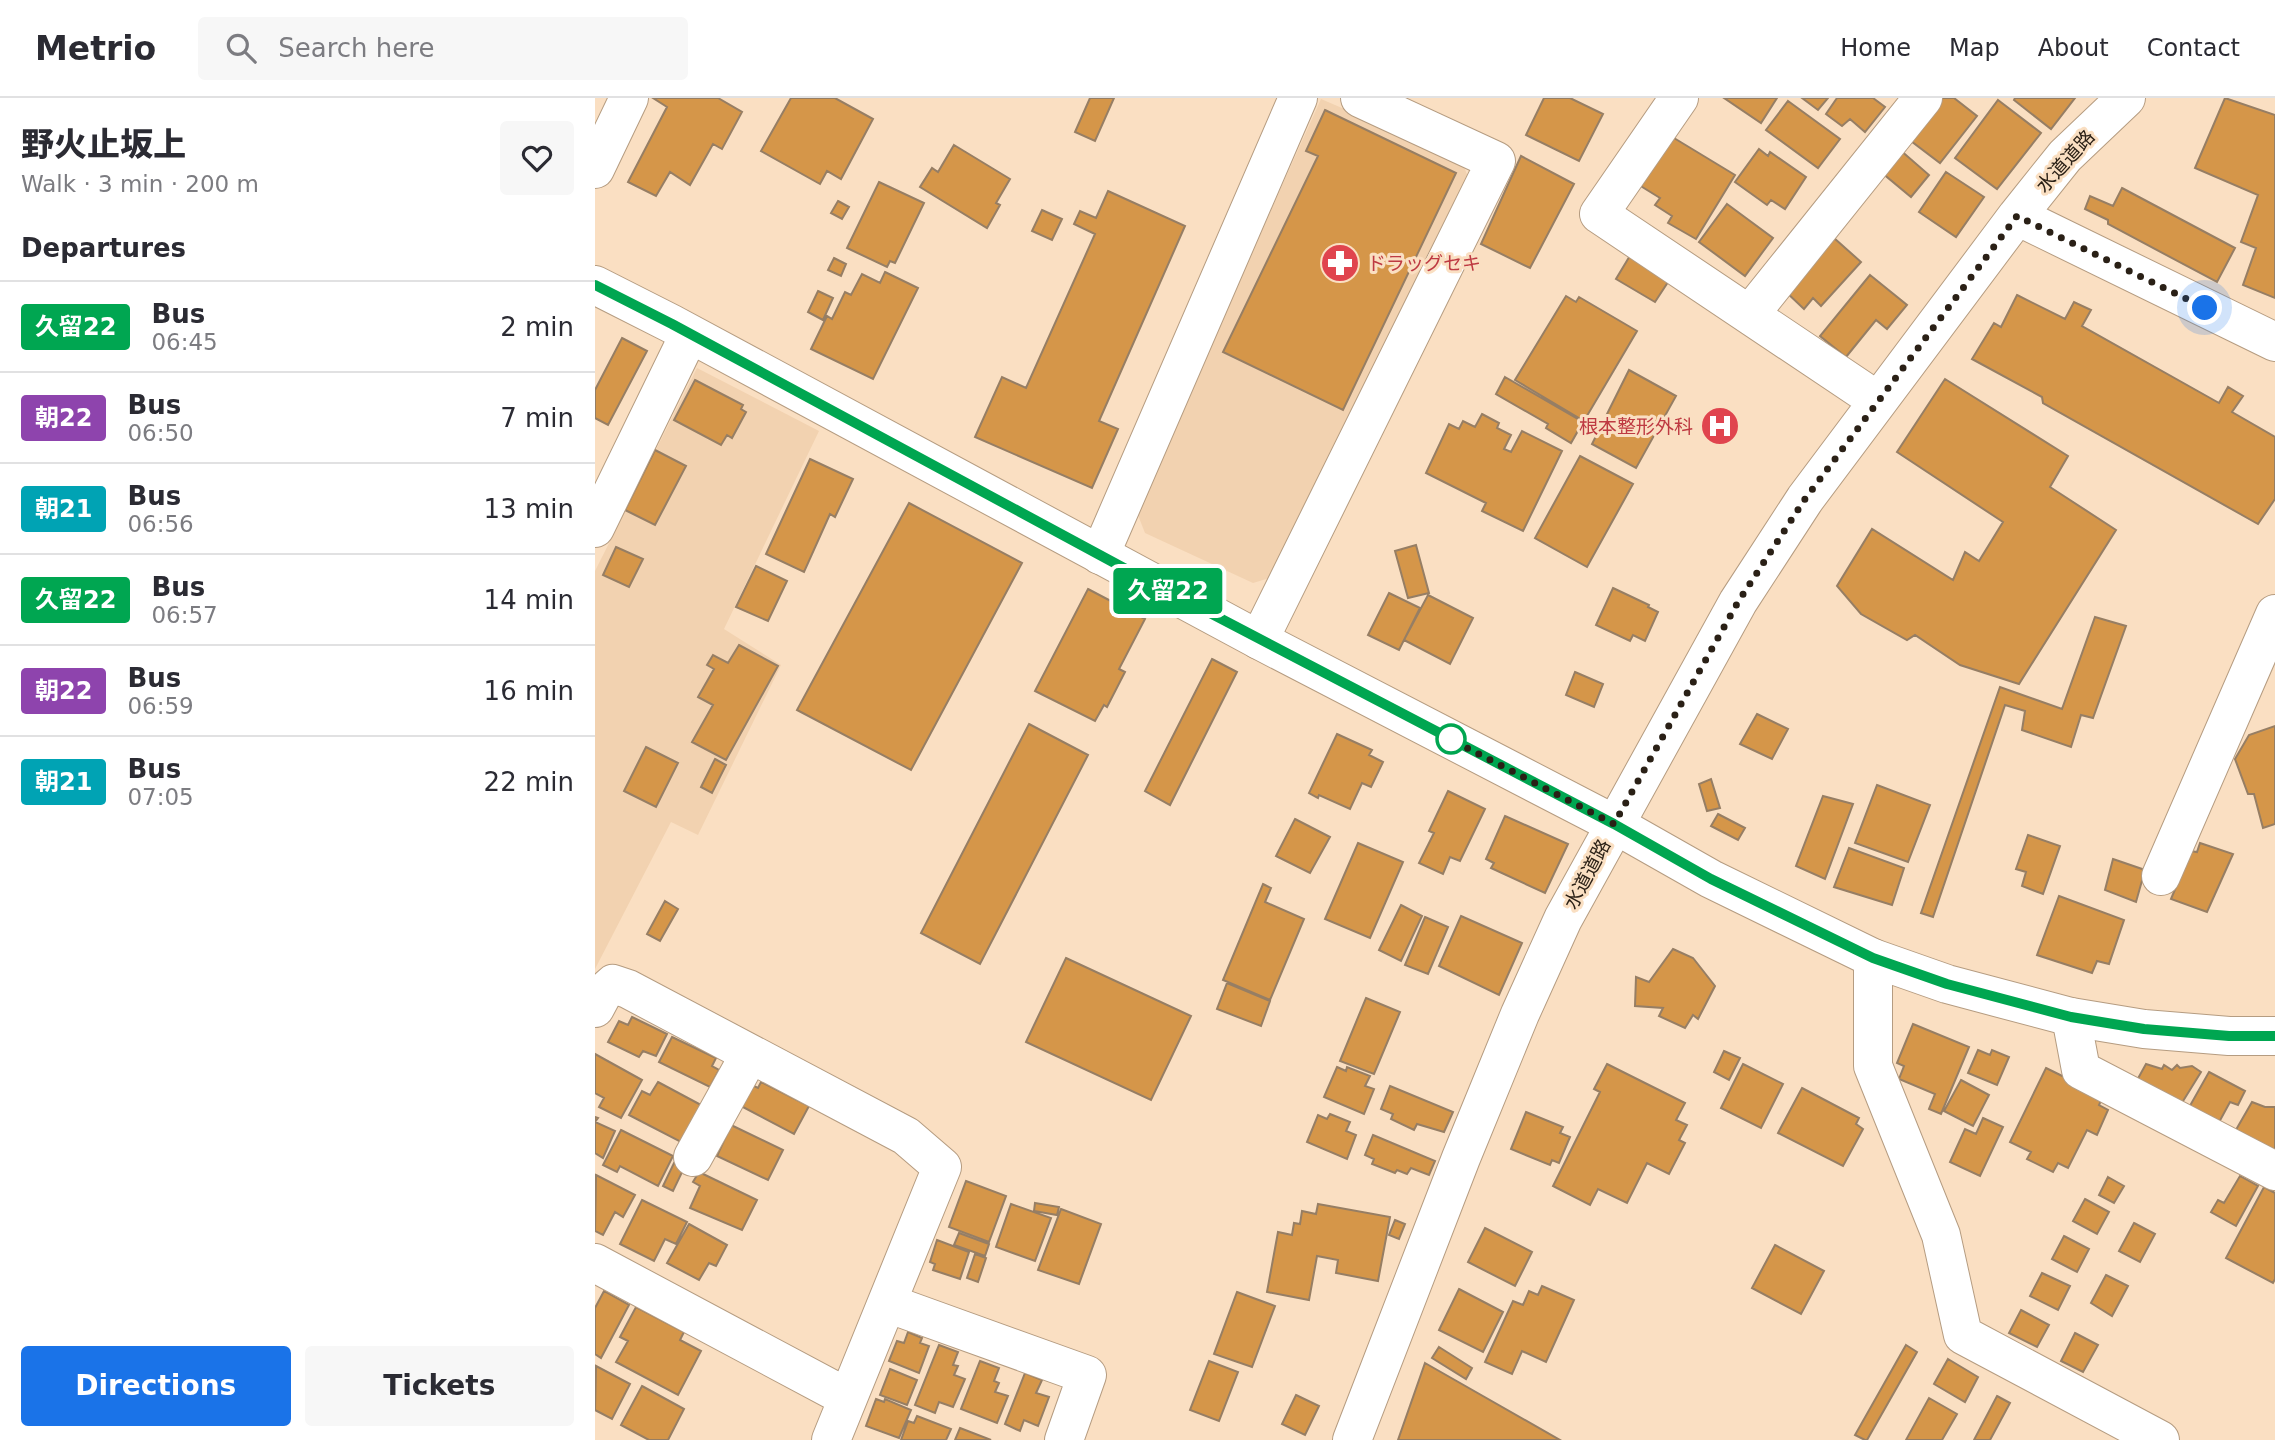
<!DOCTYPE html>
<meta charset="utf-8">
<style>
body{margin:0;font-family:"DejaVu Sans","Noto Sans JP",sans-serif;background:#f7f7f7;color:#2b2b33;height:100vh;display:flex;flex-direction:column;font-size:26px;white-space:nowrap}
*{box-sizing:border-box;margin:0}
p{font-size:23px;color:#7c7c81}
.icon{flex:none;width:38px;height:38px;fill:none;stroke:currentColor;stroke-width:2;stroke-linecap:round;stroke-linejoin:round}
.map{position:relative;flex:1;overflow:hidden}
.panel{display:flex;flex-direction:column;background:#fff;width:595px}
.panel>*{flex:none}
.badge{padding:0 14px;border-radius:5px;font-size:24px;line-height:46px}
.you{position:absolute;width:35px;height:35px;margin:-18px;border:5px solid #fff;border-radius:50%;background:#1a73e8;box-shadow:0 0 0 10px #1a73e833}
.map>.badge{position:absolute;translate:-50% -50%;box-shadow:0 0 0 4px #fff}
h2{padding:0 21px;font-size:26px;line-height:63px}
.round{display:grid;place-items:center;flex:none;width:74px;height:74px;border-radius:7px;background:#f7f7f7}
.overview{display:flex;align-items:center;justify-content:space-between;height:119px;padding:0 21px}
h1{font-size:33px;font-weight:800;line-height:52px}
.primary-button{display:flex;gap:14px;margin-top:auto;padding:14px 21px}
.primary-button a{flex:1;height:80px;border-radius:7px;background:#1a73e8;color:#fff;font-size:28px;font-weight:800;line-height:80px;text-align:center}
.primary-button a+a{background:#f7f7f7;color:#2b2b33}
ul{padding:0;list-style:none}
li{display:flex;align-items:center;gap:21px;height:91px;padding:0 21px;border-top:2px solid #e1e1e2}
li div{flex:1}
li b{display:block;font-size:26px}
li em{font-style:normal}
li .badge{min-width:77px;font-weight:700;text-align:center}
header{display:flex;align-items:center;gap:42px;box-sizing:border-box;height:98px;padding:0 35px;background:#fff;border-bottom:2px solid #e1e1e2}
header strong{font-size:33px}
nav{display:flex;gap:38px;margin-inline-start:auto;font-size:24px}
.search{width:490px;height:63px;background:#f7f7f7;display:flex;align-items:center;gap:18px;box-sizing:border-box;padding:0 24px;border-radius:7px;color:#7c7c81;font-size:26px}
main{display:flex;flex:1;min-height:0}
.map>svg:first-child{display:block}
.built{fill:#f2d2b0}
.building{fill:#d59649;stroke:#967e64;stroke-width:2}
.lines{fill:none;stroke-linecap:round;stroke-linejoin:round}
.minor-casing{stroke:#b59c81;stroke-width:40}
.major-casing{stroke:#b59c81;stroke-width:40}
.minor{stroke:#fff;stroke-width:38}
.major{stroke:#fff;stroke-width:38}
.line-casing{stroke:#fff;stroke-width:16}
.line{stroke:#00a651;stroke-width:10}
.walk{stroke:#2a2016;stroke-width:7;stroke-dasharray:0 12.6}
.stop-dot{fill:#fff;stroke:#00a651;stroke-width:3.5}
.labels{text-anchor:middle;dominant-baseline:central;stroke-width:6;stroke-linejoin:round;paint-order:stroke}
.street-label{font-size:19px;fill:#2a2016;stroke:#fadfc2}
.health-label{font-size:19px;fill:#be3a42;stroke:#fadfc2;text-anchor:start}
</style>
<header>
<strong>Metrio</strong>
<div class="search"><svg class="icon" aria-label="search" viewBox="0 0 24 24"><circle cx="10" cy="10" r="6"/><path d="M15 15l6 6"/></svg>Search here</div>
<nav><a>Home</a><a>Map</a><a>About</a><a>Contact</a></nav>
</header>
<main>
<section class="panel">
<div class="overview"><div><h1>野火止坂上</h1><p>Walk · 3 min · 200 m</p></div><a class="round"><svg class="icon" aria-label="heart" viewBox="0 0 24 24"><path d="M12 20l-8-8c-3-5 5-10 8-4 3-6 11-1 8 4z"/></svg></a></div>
<h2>Departures</h2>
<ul>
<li><span class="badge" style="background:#00a651;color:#fff">久留22</span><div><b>Bus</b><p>06:45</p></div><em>2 min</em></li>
<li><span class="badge" style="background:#8e44ad;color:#fff">朝22</span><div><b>Bus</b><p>06:50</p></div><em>7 min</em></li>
<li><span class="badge" style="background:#00a3b4;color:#fff">朝21</span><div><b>Bus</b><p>06:56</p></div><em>13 min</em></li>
<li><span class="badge" style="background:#00a651;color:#fff">久留22</span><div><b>Bus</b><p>06:57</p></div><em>14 min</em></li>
<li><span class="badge" style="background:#8e44ad;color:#fff">朝22</span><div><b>Bus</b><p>06:59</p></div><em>16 min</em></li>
<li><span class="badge" style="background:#00a3b4;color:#fff">朝21</span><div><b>Bus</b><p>07:05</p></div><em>22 min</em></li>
</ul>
<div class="primary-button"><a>Directions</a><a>Tickets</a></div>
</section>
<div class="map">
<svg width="1680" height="1342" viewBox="0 0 1680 1342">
<rect width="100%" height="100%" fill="#fadfc2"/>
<path class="built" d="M 726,1 L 866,61 L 873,79 L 681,478 L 658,485 L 550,435 L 541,412 Z
M 102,270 L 224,333 L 129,531 L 186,567 L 103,737 L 76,724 L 0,871 L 0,473 Z"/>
<path class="building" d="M 58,0 L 123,0 L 147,14 L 127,51 L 118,46 L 95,87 L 75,74 L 61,98 L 33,84 L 72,9 Z
M 196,0 L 240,0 L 278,21 L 246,81 L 232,73 L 225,86 L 166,53 Z
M 495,0 L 519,0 L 500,43 L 480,34 Z
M 949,0 L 975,0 L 1008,16 L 984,63 L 931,37 Z
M 1129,0 L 1182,0 L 1166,25 Z
M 1207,0 L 1233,0 L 1223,12 Z
M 1242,0 L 1278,0 L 1290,9 L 1270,34 L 1255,21 L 1247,28 L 1231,16 Z
M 1342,0 L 1359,0 L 1382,18 L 1345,65 L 1312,40 Z
M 1420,0 L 1480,0 L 1456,31 L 1419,2 Z
M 1630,0 L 1680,17 L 1680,200 L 1648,187 L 1661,150 L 1646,144 L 1663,97 L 1600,70 Z
M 1403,2 L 1446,35 L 1402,91 L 1360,60 Z
M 1193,3 L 1245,41 L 1223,70 L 1171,32 Z
M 730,12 L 861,75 L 748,312 L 628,254 L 723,58 L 711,53 Z
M 1074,37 L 1140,77 L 1101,141 L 1073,125 L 1077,118 L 1060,107 L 1065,100 L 1044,87 Z
M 359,47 L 415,81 L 401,105 L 405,107 L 392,130 L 325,89 L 337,70 L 343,74 Z
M 1164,51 L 1173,58 L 1175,54 L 1211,79 L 1190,111 L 1176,102 L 1172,107 L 1140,84 Z
M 1304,51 L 1334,77 L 1316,99 L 1286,74 Z
M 926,58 L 979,86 L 935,170 L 886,146 Z
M 1351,74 L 1389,99 L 1361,139 L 1324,114 Z
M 284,84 L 329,105 L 300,165 L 295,163 L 292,169 L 252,150 Z
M 1527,90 L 1640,150 L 1622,184 L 1513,126 L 1513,122 L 1490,111 L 1495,98 L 1518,108 Z
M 513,93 L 590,128 L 504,323 L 523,331 L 497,390 L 380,339 L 407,279 L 431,290 L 500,136 L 479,126 L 485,113 L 501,120 Z
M 243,103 L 254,109 L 247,121 L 236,115 Z
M 1132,106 L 1178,140 L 1150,178 L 1104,144 Z
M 447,112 L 467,121 L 457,142 L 437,133 Z
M 1239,140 L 1266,164 L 1226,208 L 1218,200 L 1209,211 L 1190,193 Z
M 1036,156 L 1075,181 L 1060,204 L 1021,181 Z
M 239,160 L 251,166 L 246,178 L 233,172 Z
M 290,174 L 323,190 L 278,281 L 216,251 L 232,218 L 237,221 L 250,194 L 256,197 L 267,176 L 285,185 Z
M 1275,177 L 1312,207 L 1292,231 L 1281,222 L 1251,259 L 1225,238 Z
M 223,193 L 238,200 L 228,222 L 213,214 Z
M 1422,197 L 1470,221 L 1479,204 L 1496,212 L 1487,228 L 1624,305 L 1633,289 L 1648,298 L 1637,314 L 1680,339 L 1680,401 L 1663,426 L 1448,305 L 1447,299 L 1377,261 L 1399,225 L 1406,229 Z
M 971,198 L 981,204 L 984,199 L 1042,233 L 989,323 L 920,282 Z
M 27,240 L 52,253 L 13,327 L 0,320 L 0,292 Z
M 1034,272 L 1081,298 L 1041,370 L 997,346 Z
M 910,279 L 988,324 L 976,345 L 951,330 L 953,326 L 901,296 Z
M 1350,281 L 1473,358 L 1455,389 L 1521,432 L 1424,586 L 1365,567 L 1320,537 L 1312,542 L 1266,516 L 1242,488 L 1277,431 L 1358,482 L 1370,454 L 1384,463 L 1408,424 L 1302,354 Z
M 100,282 L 148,307 L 146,311 L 151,314 L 137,340 L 132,337 L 126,347 L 79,322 Z
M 887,316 L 904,325 L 902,330 L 916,337 L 909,351 L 916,354 L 927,333 L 967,353 L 928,433 L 887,413 L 891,405 L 831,375 L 854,326 L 864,331 L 868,323 L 880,329 Z
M 60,352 L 91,368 L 60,427 L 30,412 Z
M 985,358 L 1038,386 L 992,469 L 940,440 Z
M 215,361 L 258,381 L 240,419 L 235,416 L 209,474 L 171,456 Z
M 314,405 L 427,465 L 316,672 L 202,612 Z
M 821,447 L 834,495 L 813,500 L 800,453 Z
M 21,449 L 48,461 L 34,489 L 8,477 Z
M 161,468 L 192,483 L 173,523 L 141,509 Z
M 1018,490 L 1054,507 L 1053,509 L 1063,514 L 1050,543 L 1038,537 L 1035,543 L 1001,527 Z
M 493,491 L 550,521 L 524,571 L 530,574 L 512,609 L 509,607 L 500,623 L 440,593 Z
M 794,495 L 825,510 L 804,552 L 773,537 Z
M 833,497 L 878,520 L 855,566 L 809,542 Z
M 1500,519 L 1531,528 L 1498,620 L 1486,617 L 1476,649 L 1427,632 L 1430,613 L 1410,607 L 1338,819 L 1326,815 L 1405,589 L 1467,611 Z
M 144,547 L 183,568 L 131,662 L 97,644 L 118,607 L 103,599 L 119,571 L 112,567 L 118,557 L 133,565 Z
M 617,561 L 642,574 L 575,707 L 550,693 Z
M 980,574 L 1008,586 L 999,609 L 971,597 Z
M 1162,616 L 1193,631 L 1177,661 L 1145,646 Z
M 434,626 L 493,657 L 385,866 L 326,835 Z
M 1680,628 L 1680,726 L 1668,730 L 1659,696 L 1653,696 L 1640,661 L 1654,637 Z
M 742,636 L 777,652 L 774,657 L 788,664 L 776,689 L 767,685 L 755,711 L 724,697 L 723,700 L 714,695 Z
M 51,649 L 83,665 L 61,709 L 29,693 Z
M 120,661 L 131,667 L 117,695 L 106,689 Z
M 1116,681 L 1125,710 L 1112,713 L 1104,686 Z
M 1282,687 L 1335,707 L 1313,764 L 1260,745 Z
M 853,693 L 890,711 L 865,763 L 855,759 L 848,776 L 824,765 L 839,735 L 834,733 Z
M 1228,698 L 1258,706 L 1230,781 L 1201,768 Z
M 1123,716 L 1150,730 L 1143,742 L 1116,728 Z
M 910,718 L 973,746 L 950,795 L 896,770 L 899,765 L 891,761 Z
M 700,721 L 735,739 L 715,775 L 681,758 Z
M 1433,737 L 1465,748 L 1448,796 L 1427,788 L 1431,774 L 1421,771 Z
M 763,745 L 808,764 L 775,840 L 730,821 Z
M 1605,745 L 1638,756 L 1612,814 L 1576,801 L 1596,753 L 1602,754 Z
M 1254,750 L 1309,770 L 1297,807 L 1239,789 Z
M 1518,761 L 1550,772 L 1541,804 L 1510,792 Z
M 668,786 L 676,790 L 670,804 L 709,821 L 675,902 L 628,882 Z
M 1464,798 L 1529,822 L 1514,866 L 1502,863 L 1497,875 L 1442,857 Z
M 70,803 L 83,811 L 65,843 L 52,836 Z
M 806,807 L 827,818 L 806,863 L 784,852 Z
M 866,818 L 927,845 L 904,897 L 844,868 Z
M 830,819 L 853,829 L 833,876 L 810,867 Z
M 1078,851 L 1098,860 L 1120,888 L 1103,921 L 1098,917 L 1090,930 L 1064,918 L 1068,910 L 1040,908 L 1041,879 L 1054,884 Z
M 471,860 L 596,918 L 556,1002 L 431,944 Z
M 632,885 L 675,903 L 666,928 L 622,911 Z
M 771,900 L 805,914 L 779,976 L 745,963 Z
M 37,919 L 72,936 L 61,958 L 48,953 L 44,959 L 13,944 L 24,923 L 33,927 Z
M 1318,926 L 1374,949 L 1346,1016 L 1334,1011 L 1340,996 L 1304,981 L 1309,968 L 1302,965 Z
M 77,939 L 121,960 L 117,968 L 124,972 L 115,989 L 64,964 Z
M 1383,952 L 1395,957 L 1397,952 L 1414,959 L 1402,987 L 1373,975 Z
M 1129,953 L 1145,960 L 1134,982 L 1119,974 Z
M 0,956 L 47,982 L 26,1020 L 4,1009 L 9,1000 L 0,995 Z
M 1012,966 L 1090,1005 L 1081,1022 L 1092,1027 L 1084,1042 L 1090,1045 L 1074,1076 L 1052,1065 L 1032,1105 L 1003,1091 L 995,1107 L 958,1088 L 1005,994 L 999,991 Z
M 1148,966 L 1188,986 L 1166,1030 L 1126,1010 Z
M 1551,966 L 1567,971 L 1569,967 L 1577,972 L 1582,967 L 1585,970 L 1597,968 L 1606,974 L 1585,1008 L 1541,984 Z
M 742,969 L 751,973 L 752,969 L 775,978 L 770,988 L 779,991 L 769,1016 L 729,999 Z
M 1451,970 L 1508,998 L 1504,1007 L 1513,1012 L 1502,1037 L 1492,1032 L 1473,1070 L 1463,1065 L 1458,1074 L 1432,1061 L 1436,1054 L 1415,1044 Z
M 1614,974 L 1650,993 L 1643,1007 L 1635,1004 L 1622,1028 L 1592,1013 Z
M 1366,982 L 1394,997 L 1378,1028 L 1349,1013 Z
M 63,984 L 106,1007 L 86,1044 L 34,1017 L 47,993 L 55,997 Z
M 166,984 L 214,1008 L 199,1036 L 146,1008 L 157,987 L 163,990 Z
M 795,988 L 858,1014 L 849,1034 L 822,1026 L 819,1032 L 796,1021 L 798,1016 L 786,1011 Z
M 1207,990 L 1264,1020 L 1261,1026 L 1268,1031 L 1248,1068 L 1183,1035 Z
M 1657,1004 L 1670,1009 L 1680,1009 L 1680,1053 L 1638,1037 Z
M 931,1014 L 968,1029 L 965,1035 L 975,1039 L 964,1065 L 957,1062 L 955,1067 L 916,1051 Z
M 735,1016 L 755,1024 L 751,1033 L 761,1037 L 752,1061 L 712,1044 L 723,1017 L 732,1021 Z
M 0,1019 L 3,1020 L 0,1024 L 20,1033 L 8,1060 L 0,1055 Z
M 1388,1020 L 1408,1029 L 1385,1078 L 1355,1064 L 1370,1031 L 1381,1036 Z
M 136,1027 L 188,1052 L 173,1082 L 122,1058 Z
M 26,1032 L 78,1058 L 63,1088 L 25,1068 L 22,1074 L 8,1067 Z
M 778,1037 L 840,1063 L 834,1077 L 816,1070 L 812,1076 L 802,1072 L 800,1075 L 777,1066 L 779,1061 L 770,1057 Z
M 79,1065 L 89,1070 L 78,1093 L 68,1088 Z
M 104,1074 L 162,1102 L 147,1132 L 95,1110 L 105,1088 L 98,1084 Z
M 1,1077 L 40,1097 L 28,1119 L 20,1114 L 8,1137 L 0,1133 Z
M 1645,1078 L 1663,1088 L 1641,1128 L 1616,1114 L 1623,1102 L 1629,1105 Z
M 1513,1079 L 1529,1088 L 1519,1105 L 1504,1097 Z
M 371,1083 L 411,1098 L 394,1144 L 354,1129 Z
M 1669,1089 L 1680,1095 L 1680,1181 L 1678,1185 L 1631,1160 Z
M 1490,1101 L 1514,1114 L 1502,1136 L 1478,1123 Z
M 47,1102 L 92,1124 L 81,1146 L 70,1141 L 59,1163 L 25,1146 Z
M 440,1105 L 464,1109 L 462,1117 L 439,1113 Z
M 416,1106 L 456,1120 L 440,1163 L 401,1149 Z
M 723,1106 L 795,1119 L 783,1183 L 741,1175 L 743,1162 L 722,1158 L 714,1202 L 672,1194 L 683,1134 L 697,1137 L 699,1125 L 705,1126 L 707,1113 L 721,1116 Z
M 466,1111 L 506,1126 L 484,1186 L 443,1172 Z
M 800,1122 L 810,1126 L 804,1141 L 794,1137 Z
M 1539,1125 L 1560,1136 L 1545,1164 L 1524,1153 Z
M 94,1126 L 132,1147 L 121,1168 L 114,1165 L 104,1182 L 72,1165 Z
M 890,1130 L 937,1154 L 920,1188 L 873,1164 Z
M 364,1135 L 394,1146 L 390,1158 L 359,1147 Z
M 1469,1138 L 1494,1151 L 1482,1174 L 1457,1161 Z
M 342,1142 L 374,1154 L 365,1181 L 338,1172 L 340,1166 L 335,1164 Z
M 1180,1147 L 1229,1173 L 1206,1216 L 1157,1190 Z
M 380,1156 L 391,1160 L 383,1184 L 372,1180 Z
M 1447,1175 L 1475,1188 L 1463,1212 L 1435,1198 Z
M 1511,1177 L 1533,1188 L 1517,1218 L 1496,1205 Z
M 947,1188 L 979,1202 L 951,1264 L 927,1253 L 917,1276 L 890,1264 L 918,1203 L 928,1207 L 934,1193 L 943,1197 Z
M 864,1191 L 908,1214 L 888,1254 L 844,1232 Z
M 9,1193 L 34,1207 L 6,1260 L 0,1256 L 0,1210 Z
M 642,1194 L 680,1208 L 657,1269 L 619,1256 Z
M 41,1209 L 89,1234 L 85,1242 L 106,1253 L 83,1297 L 21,1264 L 33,1243 L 25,1239 Z
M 1426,1212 L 1454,1227 L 1442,1249 L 1414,1235 Z
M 313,1234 L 327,1240 L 325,1245 L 334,1248 L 324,1275 L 294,1263 L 302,1243 L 309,1245 Z
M 1480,1235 L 1503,1247 L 1488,1274 L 1466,1263 Z
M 344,1247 L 363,1254 L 358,1267 L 363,1268 L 359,1277 L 370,1281 L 358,1309 L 344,1304 L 340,1315 L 320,1307 Z
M 1311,1247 L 1322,1254 L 1272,1342 L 1270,1342 L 1260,1337 Z
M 844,1249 L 877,1270 L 871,1281 L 837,1260 Z
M 1353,1261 L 1383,1279 L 1370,1304 L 1339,1286 Z
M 385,1263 L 404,1270 L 399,1283 L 404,1285 L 400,1294 L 413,1298 L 402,1325 L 366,1311 Z
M 614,1263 L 643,1274 L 624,1323 L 595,1312 Z
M 830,1265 L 965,1342 L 803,1342 Z
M 1,1268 L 35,1286 L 17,1321 L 0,1312 Z
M 295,1271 L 322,1282 L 312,1307 L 285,1297 Z
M 430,1275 L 447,1282 L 441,1295 L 454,1299 L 443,1328 L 429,1322 L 425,1333 L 410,1326 Z
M 47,1288 L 89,1311 L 73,1342 L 54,1342 L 26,1327 Z
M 701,1297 L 724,1308 L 710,1337 L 687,1326 Z
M 1402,1298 L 1415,1305 L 1395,1342 L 1379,1342 Z
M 1334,1300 L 1362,1316 L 1347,1342 L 1311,1342 Z
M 281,1301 L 289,1304 L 290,1301 L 316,1312 L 304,1340 L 271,1328 Z
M 322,1318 L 356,1331 L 351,1342 L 306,1342 L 313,1323 L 319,1325 Z
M 365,1330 L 396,1342 L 360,1342 Z"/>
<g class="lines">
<defs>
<path id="minor" d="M 1084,0 L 1004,116 L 1283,303
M 0,71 L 34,0
M 1422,118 L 1680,244
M 1155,216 L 1328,0
M 0,430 L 94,237
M 505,457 L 703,0
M 664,542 L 901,63 L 765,0
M 1566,778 L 1680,516
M 1278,860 L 1278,968 L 1346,1137 L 1368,1237 L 1565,1342
M 0,910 L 8,895 L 18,886 L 33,891 L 311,1038 L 347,1069 L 236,1342
M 1476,919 L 1486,972 L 1680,1073
M 98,1059 L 155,956
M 0,1165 L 253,1300
M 292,1205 L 492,1277 L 469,1342
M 757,1342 L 866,1060 L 925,916 L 968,821 L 1143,504 L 1210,401 L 1422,118 L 1470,58 L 1531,0"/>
<path id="major" d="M 0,187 L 77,226 L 664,542 L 1019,726 L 1116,781 L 1278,860 L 1352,886 L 1476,919 L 1549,931 L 1634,938 L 1680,938"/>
</defs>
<use href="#minor" class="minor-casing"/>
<use href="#major" class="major-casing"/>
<use href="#minor" class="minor"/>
<use href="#major" class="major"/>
</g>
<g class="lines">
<defs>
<path id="line" d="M 0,187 L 77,226 L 527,469 L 1019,726 L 1116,781 L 1278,860 L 1352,886 L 1476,919 L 1549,931 L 1634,938 L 1680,938"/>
</defs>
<use href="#line" class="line-casing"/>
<use href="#line" class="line"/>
<path class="walk" d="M 856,641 L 853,640 L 1019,726 L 1143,504 L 1210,401 L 1422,118 L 1610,210"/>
</g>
<defs>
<symbol id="pharmacy-disc" viewBox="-11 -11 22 22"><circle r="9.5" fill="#e0444e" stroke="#fadfc2"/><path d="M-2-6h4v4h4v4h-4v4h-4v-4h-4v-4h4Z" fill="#fff"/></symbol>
<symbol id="hospital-disc" viewBox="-11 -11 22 22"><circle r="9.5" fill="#e0444e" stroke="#fadfc2"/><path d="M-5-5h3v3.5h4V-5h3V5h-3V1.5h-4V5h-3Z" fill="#fff"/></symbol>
</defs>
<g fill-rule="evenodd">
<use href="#pharmacy-disc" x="723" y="143" width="44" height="44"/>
<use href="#hospital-disc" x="1103" y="306" width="44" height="44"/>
</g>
<circle class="stop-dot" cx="856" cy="641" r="14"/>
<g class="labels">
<g class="street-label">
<text transform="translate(1470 63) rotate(-48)">水道道路</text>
<text transform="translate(992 776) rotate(-62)">水道道路</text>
</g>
<g class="health-label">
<text x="772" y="165">ドラッグセキ</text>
<text x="1098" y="328" text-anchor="end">根本整形外科</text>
</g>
</g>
</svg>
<div class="you" style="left:1610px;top:210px"></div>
<b class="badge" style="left:573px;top:493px;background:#00a651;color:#fff">久留22</b>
</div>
</main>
